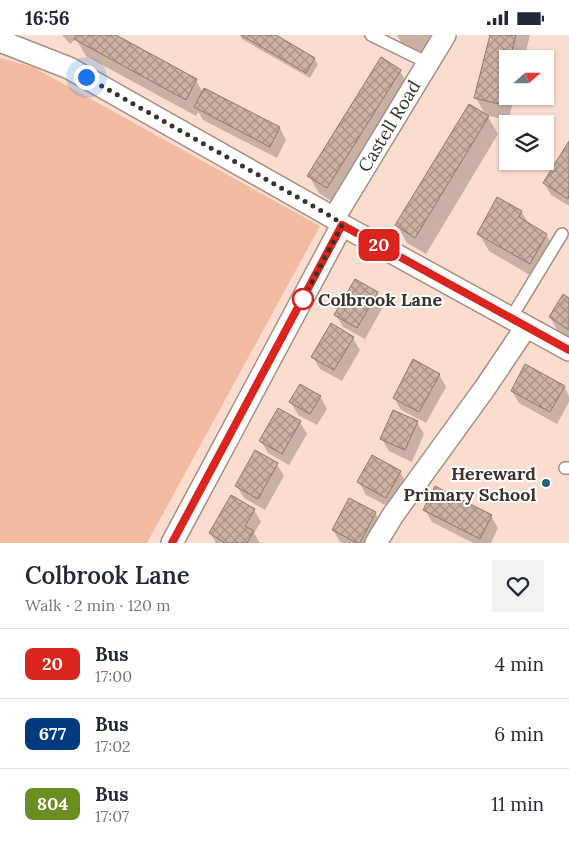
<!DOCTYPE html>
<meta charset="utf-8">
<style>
body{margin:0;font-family:Lora,serif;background:#f2f2f3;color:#1f2937;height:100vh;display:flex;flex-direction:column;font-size:19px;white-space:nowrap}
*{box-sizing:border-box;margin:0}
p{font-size:16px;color:#747a83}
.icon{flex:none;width:28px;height:28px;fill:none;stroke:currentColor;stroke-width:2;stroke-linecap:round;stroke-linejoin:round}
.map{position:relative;height:508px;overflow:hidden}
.details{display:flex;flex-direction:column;background:#fff;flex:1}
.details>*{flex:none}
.badge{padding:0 10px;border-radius:8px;font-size:18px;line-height:32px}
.needle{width:32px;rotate:69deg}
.tools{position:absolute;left:499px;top:15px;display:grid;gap:10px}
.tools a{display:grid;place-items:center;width:55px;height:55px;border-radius:0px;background:#fff;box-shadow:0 1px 4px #0004;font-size:25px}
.you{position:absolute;width:25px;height:25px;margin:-12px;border:4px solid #fff;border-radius:50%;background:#1a73e8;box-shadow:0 0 0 8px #1a73e833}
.map>.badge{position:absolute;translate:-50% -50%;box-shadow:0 0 0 2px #fff}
.round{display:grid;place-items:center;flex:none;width:52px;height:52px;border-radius:0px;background:#f2f2f3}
.summary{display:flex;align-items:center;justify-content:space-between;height:85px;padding:0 25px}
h1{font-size:24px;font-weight:600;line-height:38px}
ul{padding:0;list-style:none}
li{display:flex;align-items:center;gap:15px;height:70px;padding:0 25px;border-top:1px solid #e0e1e3}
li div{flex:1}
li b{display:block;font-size:19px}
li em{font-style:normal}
li .badge{min-width:55px;font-weight:700;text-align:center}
.status{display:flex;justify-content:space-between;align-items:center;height:35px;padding:0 25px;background:#fff;direction:ltr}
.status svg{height:14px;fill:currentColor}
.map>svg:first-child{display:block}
.green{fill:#f3bca0}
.shadow{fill:#0003}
.building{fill:url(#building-cross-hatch);stroke:#91776a}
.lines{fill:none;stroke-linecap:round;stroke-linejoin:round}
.lane-casing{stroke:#a98e81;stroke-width:14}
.street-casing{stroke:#a98e81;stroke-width:24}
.lane{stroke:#fff;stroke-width:11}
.street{stroke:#fff;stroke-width:21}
.line-casing{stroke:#fff;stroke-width:11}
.line{stroke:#dc241f;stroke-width:8}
.walk{stroke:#3d322c;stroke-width:5;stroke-dasharray:0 9}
.stop-dot{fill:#fff;stroke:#dc241f;stroke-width:2.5}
.poi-dot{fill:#236077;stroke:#fff;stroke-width:2}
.labels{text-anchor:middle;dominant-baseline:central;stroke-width:4;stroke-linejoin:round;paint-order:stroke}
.street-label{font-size:18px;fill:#3d322c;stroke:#fff}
.stop-label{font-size:18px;font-weight:bold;fill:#3d322c;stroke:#fff;text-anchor:start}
.poi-label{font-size:18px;font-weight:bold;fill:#3d322c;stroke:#fff;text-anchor:end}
</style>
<div class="status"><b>16:56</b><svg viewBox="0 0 49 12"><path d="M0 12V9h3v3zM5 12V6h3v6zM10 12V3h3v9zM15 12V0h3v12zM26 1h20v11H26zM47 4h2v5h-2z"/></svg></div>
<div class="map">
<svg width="569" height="508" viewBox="0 0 569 508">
<defs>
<pattern id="building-cross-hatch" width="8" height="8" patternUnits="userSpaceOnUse" patternTransform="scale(1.25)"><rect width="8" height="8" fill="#cdb1a4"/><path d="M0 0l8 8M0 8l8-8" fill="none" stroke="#a89186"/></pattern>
</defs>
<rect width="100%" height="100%" fill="#faddcf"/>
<path class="green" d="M 0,23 L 33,32 L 320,191 L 147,508 L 0,508 Z"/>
<path class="shadow" d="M 62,0 L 113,0 L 196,45 L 203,58 L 205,55 L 280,93 L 286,105 L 277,123 L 203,85 L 198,77 L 196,81 L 86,21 L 76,4 L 70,9 Z
M 240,0 L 274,0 L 314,24 L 318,29 L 310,43 L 242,4 Z
M 397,0 L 432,0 L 424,21 L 405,14 Z
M 492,0 L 530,0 L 524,24 L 508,24 L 508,61 L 515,61 L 508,86 L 487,80 L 498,99 L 426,219 L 407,208 L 397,190 L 486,81 L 476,63 Z
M 400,36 L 410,53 L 337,170 L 319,158 L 309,141 Z
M 569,108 L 569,171 L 551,160 L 544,148 Z
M 521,176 L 529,189 L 546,200 L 557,217 L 540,246 L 489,216 L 479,199 Z
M 377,258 L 384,270 L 365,304 L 343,292 L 336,280 Z
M 569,264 L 569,305 L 560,300 L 550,282 Z
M 353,303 L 360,315 L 342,346 L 320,334 L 313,322 Z
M 439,339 L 446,352 L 426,388 L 401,375 L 394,363 Z
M 564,351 L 569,361 L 569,367 L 557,389 L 519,368 L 512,356 Z
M 320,361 L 327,374 L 317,390 L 298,380 L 291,367 Z
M 300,387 L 307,399 L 289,430 L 268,418 L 261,406 Z
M 417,387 L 424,399 L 412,427 L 389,416 L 382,404 Z
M 277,429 L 284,441 L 265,475 L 244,463 L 237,451 Z
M 400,437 L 407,449 L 393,474 L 366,460 L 359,447 Z
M 254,475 L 261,487 L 254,498 L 260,508 L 216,508 L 210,498 Z
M 425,475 L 491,481 L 498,493 L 491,508 L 473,508 L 432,487 Z
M 375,478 L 382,490 L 373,508 L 343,508 L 340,507 L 333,495 Z"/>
<path class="building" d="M 76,0 L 116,0 L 197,44 L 186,65 L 74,4 Z
M 241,0 L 276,0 L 315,23 L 306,38 Z
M 490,0 L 516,0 L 510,24 L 508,24 L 508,34 L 499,69 L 474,63 Z
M 381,22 L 401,35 L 327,153 L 307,141 Z
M 204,53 L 280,92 L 270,112 L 194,72 Z
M 469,69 L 489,81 L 415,203 L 395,190 Z
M 569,106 L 569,161 L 568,164 L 543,148 Z
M 497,162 L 522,176 L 519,182 L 547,199 L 530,229 L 477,199 Z
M 355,244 L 378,257 L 357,293 L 334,280 Z
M 563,259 L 569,263 L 569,295 L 549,282 Z
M 331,288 L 354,302 L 334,335 L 311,322 Z
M 413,324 L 440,339 L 419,377 L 393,363 Z
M 525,329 L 565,351 L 550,377 L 511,356 Z
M 300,349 L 321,361 L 310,379 L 289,367 Z
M 278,373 L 301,386 L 282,419 L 259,406 Z
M 393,375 L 418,386 L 405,415 L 380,404 Z
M 255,415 L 278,428 L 258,464 L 235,451 Z
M 372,420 L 401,436 L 386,463 L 357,447 Z
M 435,451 L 492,480 L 480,504 L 423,475 Z
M 231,460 L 255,474 L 245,491 L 254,496 L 247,508 L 225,508 L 209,498 Z
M 349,463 L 376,477 L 360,508 L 357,508 L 332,495 Z"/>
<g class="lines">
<defs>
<path id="lane" d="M 371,0 L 428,28
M 511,283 L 562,199
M 565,433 L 569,433"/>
<path id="street" d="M 0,6 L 69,33 L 334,183 L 342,190 L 569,315
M 334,183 L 445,0
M 172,508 L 342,190
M 376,508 L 393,480 L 485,353 L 526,292"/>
</defs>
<use href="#lane" class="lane-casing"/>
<use href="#street" class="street-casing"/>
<use href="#lane" class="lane"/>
<use href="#street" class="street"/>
</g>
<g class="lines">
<defs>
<path id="line" d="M 172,508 L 342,190 L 569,315"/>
</defs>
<use href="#line" class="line-casing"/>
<use href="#line" class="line"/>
<path class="walk" d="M 86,42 L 334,183 L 342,190 L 303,264"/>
</g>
<circle class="stop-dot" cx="303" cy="264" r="10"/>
<circle class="poi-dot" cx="546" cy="448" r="5"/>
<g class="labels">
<g class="street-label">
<text transform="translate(389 91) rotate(-59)">Castell Road</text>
</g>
<g class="stop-label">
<text x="318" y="264">Colbrook Lane</text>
</g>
<g class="poi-label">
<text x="536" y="438">Hereward<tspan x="536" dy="21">Primary School</tspan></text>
</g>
</g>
</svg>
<div class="tools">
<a><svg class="needle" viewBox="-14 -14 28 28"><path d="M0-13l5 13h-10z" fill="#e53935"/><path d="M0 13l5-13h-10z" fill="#747a83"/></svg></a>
<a><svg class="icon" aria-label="layers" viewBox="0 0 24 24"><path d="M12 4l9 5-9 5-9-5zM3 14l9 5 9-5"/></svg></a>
</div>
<div class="you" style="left:86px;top:42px"></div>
<b class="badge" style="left:379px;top:210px;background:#dc241f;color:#fff">20</b>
</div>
<section class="details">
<div class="summary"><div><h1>Colbrook Lane</h1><p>Walk · 2 min · 120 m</p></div><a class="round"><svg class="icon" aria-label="heart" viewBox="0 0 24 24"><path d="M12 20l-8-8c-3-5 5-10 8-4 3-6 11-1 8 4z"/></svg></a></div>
<ul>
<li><span class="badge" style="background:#dc241f;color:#fff">20</span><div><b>Bus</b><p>17:00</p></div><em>4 min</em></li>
<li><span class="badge" style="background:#003b80;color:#fff">677</span><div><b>Bus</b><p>17:02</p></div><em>6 min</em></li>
<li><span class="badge" style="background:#6b8e23;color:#fff">804</span><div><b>Bus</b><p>17:07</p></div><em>11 min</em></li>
</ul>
</section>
